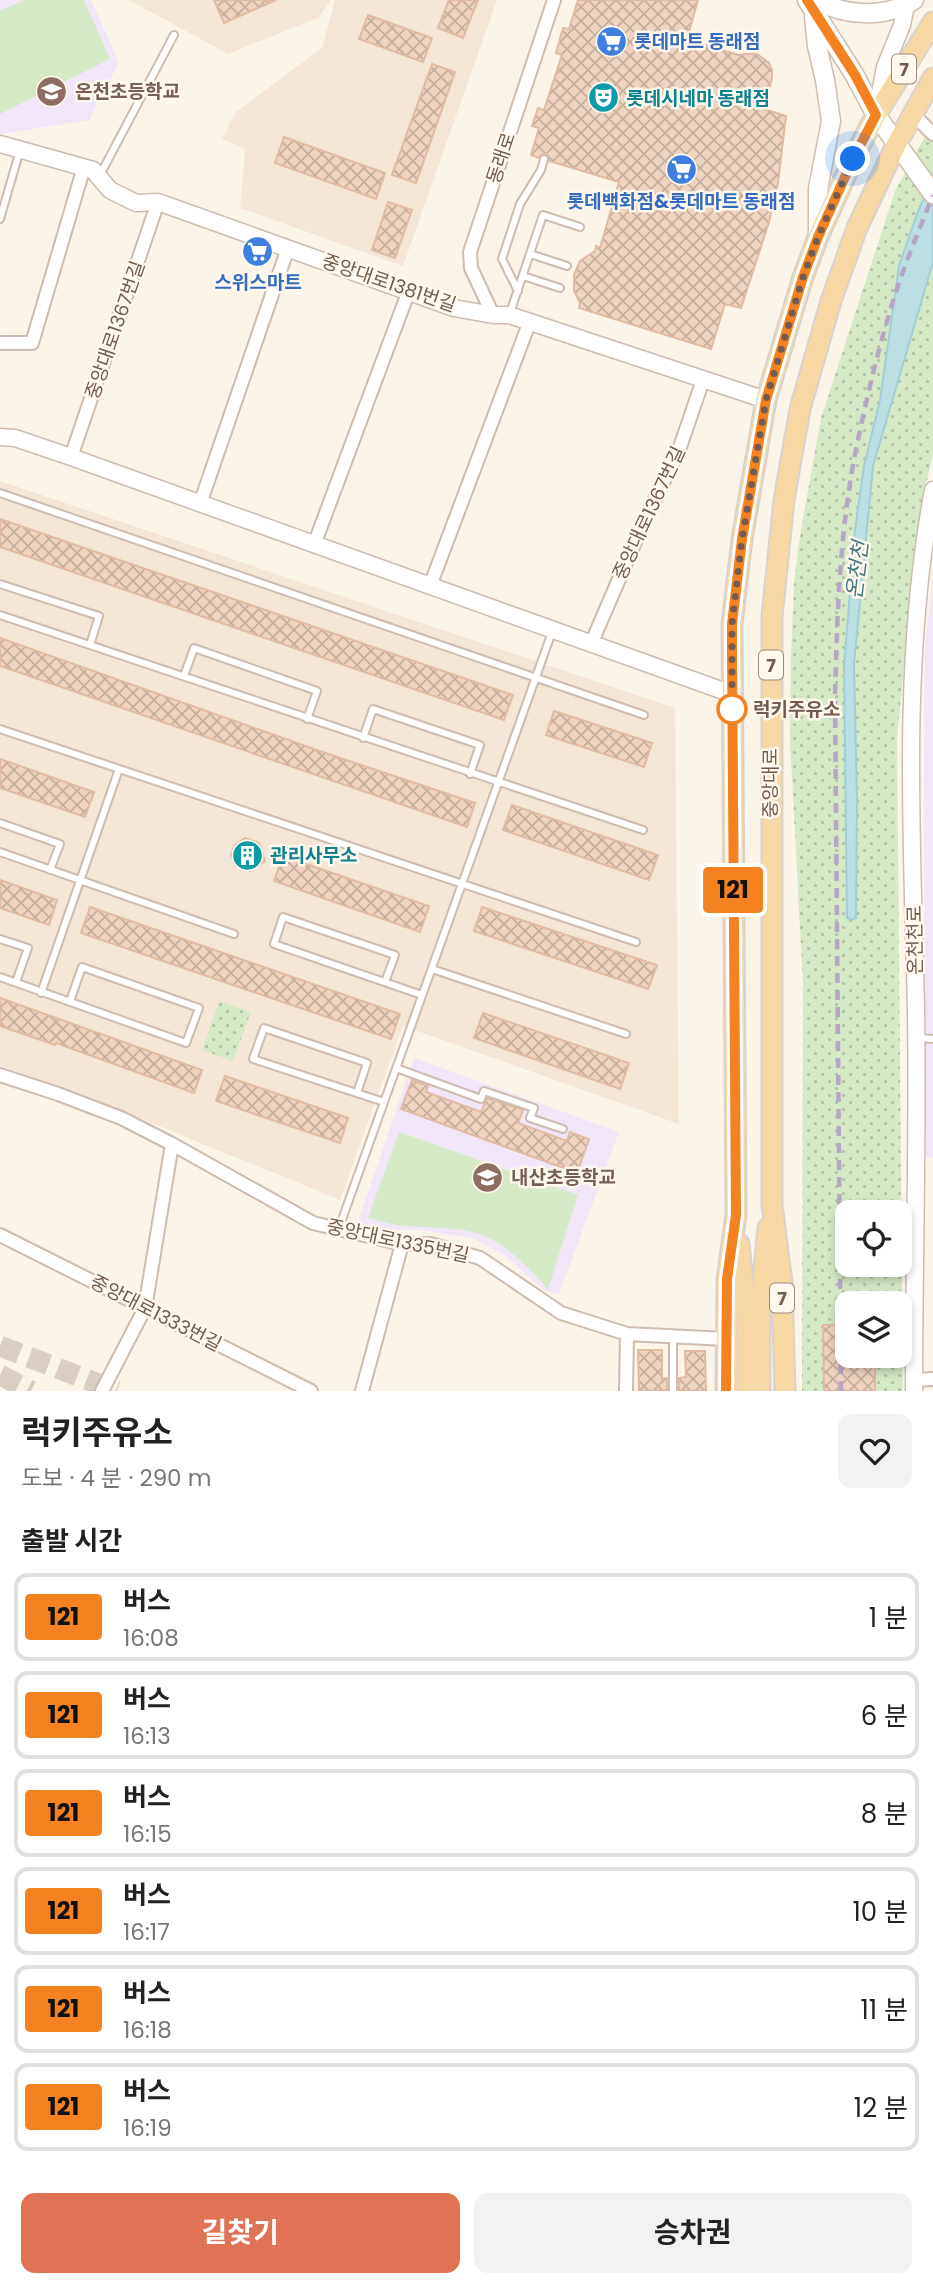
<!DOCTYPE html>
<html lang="ko">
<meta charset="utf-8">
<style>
body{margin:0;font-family:Poppins,"Noto Sans KR",sans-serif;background:#f2f2f2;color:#222;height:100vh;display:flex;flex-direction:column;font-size:26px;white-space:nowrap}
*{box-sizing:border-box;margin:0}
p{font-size:23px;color:#767676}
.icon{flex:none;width:38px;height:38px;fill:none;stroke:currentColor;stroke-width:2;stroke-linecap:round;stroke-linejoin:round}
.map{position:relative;height:1391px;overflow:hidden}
.panel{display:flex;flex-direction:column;background:#fff;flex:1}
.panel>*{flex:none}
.badge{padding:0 14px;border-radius:5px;font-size:24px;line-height:46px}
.controls{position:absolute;left:835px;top:1200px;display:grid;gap:14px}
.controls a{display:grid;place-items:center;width:77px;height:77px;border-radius:14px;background:#fff;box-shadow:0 4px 10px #0003;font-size:35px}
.you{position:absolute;width:35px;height:35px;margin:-18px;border:5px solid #fff;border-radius:50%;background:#1a73e8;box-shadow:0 0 0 10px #1a73e833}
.map>.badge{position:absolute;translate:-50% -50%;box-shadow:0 0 0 4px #fff}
h2{padding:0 21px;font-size:26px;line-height:63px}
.round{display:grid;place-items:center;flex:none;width:74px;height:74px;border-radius:14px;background:#f2f2f2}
.headline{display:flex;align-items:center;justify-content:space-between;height:119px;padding:0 21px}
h1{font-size:33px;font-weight:700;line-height:52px}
.primary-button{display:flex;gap:14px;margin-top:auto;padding:14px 21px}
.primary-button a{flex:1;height:80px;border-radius:14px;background:#df7354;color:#fff;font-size:28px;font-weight:700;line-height:80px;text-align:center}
.primary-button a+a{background:#f2f2f2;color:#222}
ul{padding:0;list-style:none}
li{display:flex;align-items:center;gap:21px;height:88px;margin:0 14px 10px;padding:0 7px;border:4px solid #e0e0e0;border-radius:14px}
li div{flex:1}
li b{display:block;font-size:26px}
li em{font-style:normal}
li .badge{min-width:77px;font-weight:700;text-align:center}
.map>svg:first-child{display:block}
.residential{fill:#f3e6d7}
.education{fill:#f1e5f8}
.park{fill:url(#park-dots);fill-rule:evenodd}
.pitch{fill:#d5e9c7}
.water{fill:#bddfe4;stroke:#a4ced6;stroke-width:2}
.building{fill:url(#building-cross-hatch);stroke:#e1baa2;stroke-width:2}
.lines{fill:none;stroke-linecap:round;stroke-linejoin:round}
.trunk-tunnel{stroke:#d9cec1;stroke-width:21;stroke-dasharray:21 10;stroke-linecap:butt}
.service-casing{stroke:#cdbcaf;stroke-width:10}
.minor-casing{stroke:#cdbcaf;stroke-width:16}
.tertiary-casing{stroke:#cdbcaf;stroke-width:19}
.secondary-casing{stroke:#d2beaf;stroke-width:21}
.primary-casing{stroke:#d8d1cd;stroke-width:23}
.service{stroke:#fff;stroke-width:6}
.minor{stroke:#fff;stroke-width:12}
.tertiary{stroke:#fff;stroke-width:16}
.secondary{stroke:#fff;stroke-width:18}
.primary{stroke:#f6d8a4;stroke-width:19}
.rail{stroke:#b7a6c5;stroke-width:4.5;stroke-dasharray:10 7;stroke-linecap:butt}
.line-casing{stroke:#fff;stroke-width:16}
.line{stroke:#f58220;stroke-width:10}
.walk{stroke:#745b4d;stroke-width:7;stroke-dasharray:0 12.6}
.stop-dot{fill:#fff;stroke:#f58220;stroke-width:3.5}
.labels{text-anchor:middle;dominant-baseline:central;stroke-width:5;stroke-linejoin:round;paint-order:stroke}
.shield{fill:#fef8ee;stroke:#9d8a7d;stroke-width:2}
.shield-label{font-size:18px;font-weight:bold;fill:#745b4d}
.shop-label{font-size:19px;font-weight:bold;fill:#366cbe;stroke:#fef8ee}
.education-label{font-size:19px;font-weight:bold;fill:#785e54;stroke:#fef8ee;text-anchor:start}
.culture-label{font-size:19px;font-weight:bold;fill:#0d838f;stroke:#fef8ee;text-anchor:start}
.street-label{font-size:19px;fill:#745b4d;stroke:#fef8ee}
.stop-label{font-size:19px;font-weight:bold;fill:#745b4d;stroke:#fef8ee;text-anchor:start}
.water-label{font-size:21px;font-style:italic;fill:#44767f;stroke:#fef8ee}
</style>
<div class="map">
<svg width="933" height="1391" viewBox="0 0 933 1391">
<defs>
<pattern id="park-dots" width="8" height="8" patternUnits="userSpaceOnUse" patternTransform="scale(1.75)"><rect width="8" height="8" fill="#d5e9c7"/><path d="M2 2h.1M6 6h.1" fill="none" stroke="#b1c0a4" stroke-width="1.8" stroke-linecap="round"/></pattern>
<pattern id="building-cross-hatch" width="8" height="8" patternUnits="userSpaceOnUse" patternTransform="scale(1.75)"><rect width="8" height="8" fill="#efd4c1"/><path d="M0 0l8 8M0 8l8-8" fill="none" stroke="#c6af9f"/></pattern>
</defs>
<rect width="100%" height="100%" fill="#fbf4e8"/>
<path class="residential" d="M 129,0 L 331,0 L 318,18 L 228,54 Z
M 335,0 L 497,0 L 403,266 L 240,208 L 245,149 L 222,139 L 236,112 L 322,48 Z
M 0,481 L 675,708 L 679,1124 L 403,1026 L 340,1200 L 98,1101 L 0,1066 Z"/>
<path class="education" d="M 0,0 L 91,0 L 119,62 L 89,120 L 0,134 Z
M 933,579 L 933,1158 L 925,1156 L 924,758 L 925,646 Z
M 414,1058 L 619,1132 L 559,1294 L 545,1291 L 504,1255 L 471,1238 L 418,1230 L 385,1230 L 358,1222 Z"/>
<path class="park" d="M 933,122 L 933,453 L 919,517 L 897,738 L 903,1391 L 802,1391 L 803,984 L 790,739 L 791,658 L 794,581 L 801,530 L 821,418 L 895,191 ZM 847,1213 L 900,1213 L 900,1265 L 847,1265 ZM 847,1304 L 900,1304 L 900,1356 L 847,1356 Z
M 219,1001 L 251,1012 L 233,1061 L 202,1050 Z"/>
<path class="pitch" d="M 24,0 L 84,0 L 110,59 L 0,114 L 0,11 Z
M 399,1132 L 578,1195 L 548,1289 C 532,1272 515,1253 495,1241 C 468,1225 435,1229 405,1226 C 393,1225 380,1221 368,1218 Z"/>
<path class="water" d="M 933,177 L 933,262 L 873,466 L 854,664 L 857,799 L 856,918 L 852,920 L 847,918 L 844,666 L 855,530 L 864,466 L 880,400 L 899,266 L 917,214 Z"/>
<path class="building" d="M 214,0 L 276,0 L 224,23 Z
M 449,0 L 478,0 L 463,38 L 438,28 Z
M 578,0 L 698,0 L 687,39 L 738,55 L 756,53 L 769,63 L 772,70 L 772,78 L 764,109 L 786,116 L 778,183 L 769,222 L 741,308 L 725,304 L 711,349 L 579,308 L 580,303 L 574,291 L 574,275 L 580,261 L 595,251 L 596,246 L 600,248 L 619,182 L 549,161 L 546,154 L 542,154 L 539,158 L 531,155 L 539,128 L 532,126 L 538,108 L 544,110 L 562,55 L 556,53 L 563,28 L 569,29 Z
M 368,15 L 432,38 L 423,62 L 359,39 Z
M 432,64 L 455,72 L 416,183 L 392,175 Z
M 284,137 L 385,173 L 376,199 L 275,163 Z
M 388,202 L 412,210 L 395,258 L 372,250 Z
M 0,519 L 513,695 L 504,720 L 0,547 Z
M 0,638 L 331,755 L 475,803 L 467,827 L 0,666 Z
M 554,711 L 652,743 L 644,767 L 546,735 Z
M 0,759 L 94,792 L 85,817 L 0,788 Z
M 512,805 L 658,855 L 649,880 L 503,830 Z
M 245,838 L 259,843 L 265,861 L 250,871 L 236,866 L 231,855 L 235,845 Z
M 283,856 L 429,906 L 420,932 L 274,881 Z
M 0,880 L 57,900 L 49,925 L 0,908 Z
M 90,907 L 400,1014 L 391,1039 L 81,933 Z
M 482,907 L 657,965 L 648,989 L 474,931 Z
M 0,998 L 202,1070 L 194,1093 L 56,1043 L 55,1045 L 0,1026 Z
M 483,1013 L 629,1063 L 620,1089 L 474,1038 Z
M 225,1076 L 348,1118 L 340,1143 L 216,1101 Z
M 412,1080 L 428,1086 L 426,1092 L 481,1112 L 487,1098 L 523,1110 L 518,1123 L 567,1141 L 570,1132 L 589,1139 L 577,1173 L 401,1109 Z
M 823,1325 L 847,1325 L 847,1356 L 875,1356 L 875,1391 L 824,1391 Z
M 638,1350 L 662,1350 L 662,1379 L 667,1378 L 667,1390 L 639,1391 Z
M 685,1351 L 705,1351 L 706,1391 L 679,1390 L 679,1378 L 686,1377 Z"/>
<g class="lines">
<path class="trunk-tunnel" d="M 0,1346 L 117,1391
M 0,1375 L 31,1391"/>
<defs>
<path id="service" d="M 100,175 L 174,35
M 0,219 L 20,150
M 530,254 L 567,266
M 523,276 L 560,288
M 518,291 L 502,259 L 520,204 L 541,170 L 544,159
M 510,313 L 543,215 L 580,227
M 0,493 L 644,715
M 0,584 L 99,616 L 90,645
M 0,615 L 643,830
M 184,676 L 194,648 L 317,691 L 307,719
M 0,729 L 636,942
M 363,738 L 373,709 L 480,745 L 470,774
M 0,823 L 60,844 L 50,870
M 0,852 L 234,934
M 0,939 L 28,948 L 16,982
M 432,969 L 626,1034
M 0,977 L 186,1043 L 199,1008 L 82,967 L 70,1001
M 385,982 L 395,955 L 283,917 L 274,944 L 422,995
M 41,993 L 119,769
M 918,1038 L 933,1039
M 396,1068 L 481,1099 L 484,1091 L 534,1108 L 530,1118 L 563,1129
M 357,1093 L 367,1063 L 264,1028 L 253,1059 L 384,1102
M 339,1228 L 552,632
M 673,1336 L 673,1391"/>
<path id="minor" d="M 913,114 L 933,134
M 493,315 L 471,268 L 470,252 L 554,0
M 0,343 L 32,343 L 84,167
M 71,457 L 158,202
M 200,504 L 288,248
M 314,545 L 408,293
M 430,586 L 530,321
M 591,644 L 641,528 L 679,450 L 703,380
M 0,1075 L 58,1094 L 121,1118 L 172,1144 L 313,1223 L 402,1244 L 430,1244 L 480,1258 L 561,1313 L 627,1334 L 726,1339
M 0,1235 L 311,1391
M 914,1380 L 933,1379
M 102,1391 L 145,1308 L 172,1144
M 362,1391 L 402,1244
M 626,1391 L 627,1334"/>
<path id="tertiary" d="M 877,109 L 885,67 L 902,25 L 907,0
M 0,144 L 93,170 L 110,190 L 136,203 L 158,202 L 454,308 L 493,315 L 509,315 L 766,400
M 0,437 L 15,438 L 71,457 L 732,694
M 914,1391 C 914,1264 918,1136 916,1009 C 912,836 901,661 933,490"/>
<path id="secondary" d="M 807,0 L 854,74 L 876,115 L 933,194
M 816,0 C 845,16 885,19 914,0
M 814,16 L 817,46 L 825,80 L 831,121 L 818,189 L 818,237"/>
<path id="primary" d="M 739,1244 L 746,1313 L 746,1391
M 726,1391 L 727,1279 L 736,1215 L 732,624 L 742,539 L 766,400 L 803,277 L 818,237 L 853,159 L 876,115 L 933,22
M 760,1391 L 760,1313 L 768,1228
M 785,1391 L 782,1283 L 772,1205 L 772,616 L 784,500 L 800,409 L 831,301 L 857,228 L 896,145 L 933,78"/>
</defs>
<use href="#service" class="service-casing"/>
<use href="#minor" class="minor-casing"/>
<use href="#tertiary" class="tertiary-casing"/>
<use href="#secondary" class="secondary-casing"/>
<use href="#primary" class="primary-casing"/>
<use href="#service" class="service"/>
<use href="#minor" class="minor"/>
<use href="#tertiary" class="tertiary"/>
<use href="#secondary" class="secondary"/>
<use href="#primary" class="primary"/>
<path class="rail" d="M 841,1391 L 835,701 C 837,612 840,521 859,435 C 870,383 883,330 900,280 C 910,251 922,223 933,195"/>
</g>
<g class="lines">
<defs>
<path id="line" d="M 726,1391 L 727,1279 L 736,1215 L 732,647 L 732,624 L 742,539 L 766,400 L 803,277 L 818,237 L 853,159 L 876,115 L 855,75 L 807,0"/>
</defs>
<use href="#line" class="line-casing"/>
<use href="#line" class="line"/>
<path class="walk" d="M 732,709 L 732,722 L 732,624 L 742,539 L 766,400 L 803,277 L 818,237 L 853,159"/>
</g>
<defs>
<symbol id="supermarket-disc" viewBox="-11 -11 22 22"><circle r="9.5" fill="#3f7fe0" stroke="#fef8ee"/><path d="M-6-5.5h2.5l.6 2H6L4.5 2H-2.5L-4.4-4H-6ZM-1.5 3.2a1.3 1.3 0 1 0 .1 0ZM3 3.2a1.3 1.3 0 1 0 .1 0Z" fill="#fff"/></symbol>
<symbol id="school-disc" viewBox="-11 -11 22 22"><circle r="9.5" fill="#8d6e63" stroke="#fef8ee"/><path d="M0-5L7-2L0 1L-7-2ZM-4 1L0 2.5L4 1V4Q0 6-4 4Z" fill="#fff"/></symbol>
<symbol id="theatre-disc" viewBox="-11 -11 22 22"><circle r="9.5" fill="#0f9aa8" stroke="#fef8ee"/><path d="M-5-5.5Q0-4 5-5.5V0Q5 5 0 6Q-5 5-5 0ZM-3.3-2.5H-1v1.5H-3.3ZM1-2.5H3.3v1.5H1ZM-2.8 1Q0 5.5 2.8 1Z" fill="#fff"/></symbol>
<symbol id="building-disc" viewBox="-11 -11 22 22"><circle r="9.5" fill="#0f9aa8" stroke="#fef8ee"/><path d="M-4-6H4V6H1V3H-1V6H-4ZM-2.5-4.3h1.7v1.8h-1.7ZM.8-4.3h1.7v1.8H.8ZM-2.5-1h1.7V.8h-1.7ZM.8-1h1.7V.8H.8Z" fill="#fff"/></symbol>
</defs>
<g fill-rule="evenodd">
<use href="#supermarket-disc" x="594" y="24" width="35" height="35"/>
<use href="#school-disc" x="34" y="74" width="35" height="35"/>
<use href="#theatre-disc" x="586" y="80" width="35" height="35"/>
<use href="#supermarket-disc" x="664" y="152" width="35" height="35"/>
<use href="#supermarket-disc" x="240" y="234" width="35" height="35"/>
<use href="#building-disc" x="230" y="838" width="35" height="35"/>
<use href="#school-disc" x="470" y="1160" width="35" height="35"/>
</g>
<circle class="stop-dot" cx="732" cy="709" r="14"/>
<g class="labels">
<g class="shield">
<rect x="892" y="54.5" width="24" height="29" rx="5"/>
<rect x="759" y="650.5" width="24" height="29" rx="5"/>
<rect x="770" y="1283.5" width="24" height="29" rx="5"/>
</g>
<g class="shield-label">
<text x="904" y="69">7</text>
<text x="771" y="665">7</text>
<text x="782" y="1298">7</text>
</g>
<g class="shop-label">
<text x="634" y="41" text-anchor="start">롯데마트 동래점</text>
<text x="681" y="201">롯데백화점&amp;롯데마트 동래점</text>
<text x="258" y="282">스위스마트</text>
</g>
<g class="education-label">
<text x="75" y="91">온천초등학교</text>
<text x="511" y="1177">내산초등학교</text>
</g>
<g class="culture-label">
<text x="626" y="98">롯데시네마 동래점</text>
<text x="270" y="855">관리사무소</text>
</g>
<g class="street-label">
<text transform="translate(501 158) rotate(-72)">동래로</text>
<text transform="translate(389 283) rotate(19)">중앙대로1381번길</text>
<text transform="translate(115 330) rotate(-71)">중앙대로1367번길</text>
<text transform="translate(649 513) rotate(-65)">중앙대로1367번길</text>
<text transform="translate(770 783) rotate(-90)">중앙대로</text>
<text transform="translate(915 940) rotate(-91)">온천천로</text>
<text transform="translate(398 1241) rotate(12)">중앙대로1335번길</text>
<text transform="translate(156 1313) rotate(27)">중앙대로1333번길</text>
</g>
<g class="stop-label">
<text x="753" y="709">럭키주유소</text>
</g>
<g class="water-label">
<text transform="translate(857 570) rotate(-83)">온천천</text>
</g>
</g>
</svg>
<div class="controls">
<a><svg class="icon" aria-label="locate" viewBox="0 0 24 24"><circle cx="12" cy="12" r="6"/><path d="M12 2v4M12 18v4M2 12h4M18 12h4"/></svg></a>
<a><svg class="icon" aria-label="layers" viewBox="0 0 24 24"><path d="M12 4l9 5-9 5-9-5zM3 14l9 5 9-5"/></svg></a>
</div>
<div class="you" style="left:853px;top:159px"></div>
<b class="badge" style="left:733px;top:890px;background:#f58220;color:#111">121</b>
</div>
<section class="panel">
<div class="headline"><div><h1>럭키주유소</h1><p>도보 · 4 분 · 290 m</p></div><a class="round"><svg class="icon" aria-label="heart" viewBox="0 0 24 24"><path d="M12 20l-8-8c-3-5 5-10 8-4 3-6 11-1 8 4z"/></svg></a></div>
<h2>출발 시간</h2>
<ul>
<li><span class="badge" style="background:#f58220;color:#111">121</span><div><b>버스</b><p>16:08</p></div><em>1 분</em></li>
<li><span class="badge" style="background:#f58220;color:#111">121</span><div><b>버스</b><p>16:13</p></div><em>6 분</em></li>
<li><span class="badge" style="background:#f58220;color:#111">121</span><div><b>버스</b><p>16:15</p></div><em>8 분</em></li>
<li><span class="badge" style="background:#f58220;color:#111">121</span><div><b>버스</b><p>16:17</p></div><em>10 분</em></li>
<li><span class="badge" style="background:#f58220;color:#111">121</span><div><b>버스</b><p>16:18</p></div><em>11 분</em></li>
<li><span class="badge" style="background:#f58220;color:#111">121</span><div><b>버스</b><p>16:19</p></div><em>12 분</em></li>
</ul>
<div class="primary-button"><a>길찾기</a><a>승차권</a></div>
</section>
